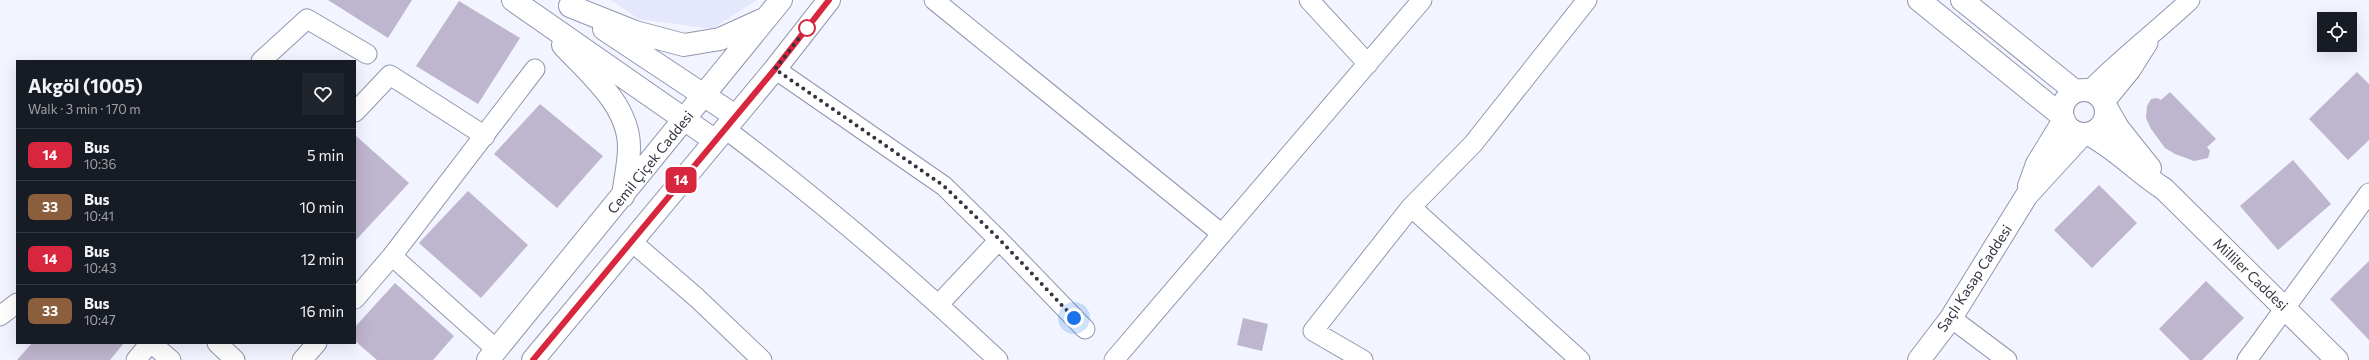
<!DOCTYPE html>
<meta charset="utf-8">
<style>
body{margin:0;font-family:Commissioner,sans-serif;background:#20242c;color:#f1f3f6;height:100vh;display:flex;flex-direction:column;font-size:15px;white-space:nowrap}
*{box-sizing:border-box;margin:0}
p{font-size:13px;color:#9ea1a6}
.icon{flex:none;width:22px;height:22px;fill:none;stroke:currentColor;stroke-width:2;stroke-linecap:round;stroke-linejoin:round}
.map{position:relative;flex:1;overflow:hidden}
.drawer{position:absolute;left:16px;top:60px;width:340px;height:284px;display:flex;flex-direction:column;background:#171b24;border-radius:0px;box-shadow:0 4px 16px #0002}
.drawer>*{flex:none}
.badge{padding:0 8px;border-radius:6px;font-size:14px;line-height:26px}
.controls{position:absolute;left:2317px;top:12px;display:grid;gap:8px}
.controls a{display:grid;place-items:center;width:40px;height:40px;border-radius:0px;background:#171b24;box-shadow:0 4px 16px #0002;font-size:20px}
.you{position:absolute;width:20px;height:20px;margin:-10px;border:3px solid #fff;border-radius:50%;background:#1a73e8;box-shadow:0 0 0 6px #1a73e833}
.map>.badge{position:absolute;translate:-50% -50%;box-shadow:0 0 0 2px #fff}
.round{display:grid;place-items:center;flex:none;width:42px;height:42px;border-radius:0px;background:#20242c}
.overview{display:flex;align-items:center;justify-content:space-between;height:68px;padding:0 12px}
h1{font-size:19px;font-weight:700;line-height:30px}
ul{padding:0;list-style:none}
li{display:flex;align-items:center;gap:12px;height:52px;padding:0 12px;border-top:1px solid #363941}
li div{flex:1}
li b{display:block;font-size:15px}
li em{font-style:normal}
li .badge{min-width:44px;font-weight:700;text-align:center}
.map>svg:first-child{display:block}
.built{fill:#e5e8fc}
.building{fill:#beb5ce}
.lines{fill:none;stroke-linecap:round;stroke-linejoin:round}
.minor-casing{stroke:#9296ae;stroke-width:21}
.tertiary-casing{stroke:#9296ae;stroke-width:24}
.minor{stroke:#fff;stroke-width:19}
.tertiary{stroke:#fff;stroke-width:22}
.line-casing{stroke:#fff;stroke-width:9}
.line{stroke:#d7263d;stroke-width:6}
.walk{stroke:#32343e;stroke-width:4;stroke-dasharray:0 7.2}
.stop-dot{fill:#fff;stroke:#d7263d;stroke-width:2}
.labels{text-anchor:middle;dominant-baseline:central;stroke-width:3;stroke-linejoin:round;paint-order:stroke}
.street-label{font-size:14px;fill:#32343e;stroke:#fff}
</style>
<div class="map">
<svg width="2369" height="360" viewBox="0 0 2369 360">
<rect width="100%" height="100%" fill="#f2f4ff"/>
<path class="built" d="M 611,0 L 757,0 L 712,29 L 639,19 Z"/>
<path class="building" d="M 328,0 L 412,0 L 388,38 Z
M 459,1 L 520,38 L 478,104 L 416,66 Z
M 2357,72 L 2369,84 L 2369,140 L 2348,160 L 2309,119 Z
M 2170,92 L 2216,139 L 2207,147 L 2210,151 L 2208,158 L 2194,161 L 2175,154 L 2165,148 L 2151,129 L 2146,118 L 2147,106 L 2151,99 L 2157,98 L 2161,100 Z
M 540,104 L 603,156 L 557,208 L 494,154 Z
M 355,135 L 409,183 L 355,241 Z
M 2293,160 L 2331,204 L 2278,250 L 2240,206 Z
M 2099,185 L 2137,223 L 2092,268 L 2054,230 Z
M 468,191 L 528,245 L 481,298 L 419,243 Z
M 2369,261 L 2369,340 L 2330,299 Z
M 2206,281 L 2244,318 L 2202,360 L 2190,360 L 2159,329 Z
M 395,283 L 454,336 L 433,360 L 377,360 L 355,341 L 355,327 Z
M 1243,318 L 1268,324 L 1262,351 L 1237,345 Z
M 32,343 L 124,343 L 110,360 L 17,360 Z"/>
<g class="lines">
<defs>
<path id="minor" d="M 934,0 L 1222,234
M 1309,0 L 1368,64
M 261,61 L 307,19 L 367,54
M 775,69 L 944,186 L 999,240 L 1085,329
M 2090,90 C 2121,58 2157,31 2190,0
M 2104,103 L 2131,70 L 2148,43
M 355,112 L 390,75 L 485,136
M 724,128 C 820,200 911,278 998,360
M 1411,207 L 1580,360
M 631,241 L 697,298 L 762,360
M 355,299 L 392,256
M 939,304 L 999,240
M 0,316 L 17,303
M 1951,318 L 2007,360
M 151,343 L 171,360
M 217,343 L 235,360
M 497,350 L 392,256 L 535,69
M 136,360 L 150,343
M 302,360 L 317,343
M 1114,360 L 1422,0
M 1363,360 L 1313,331 L 1411,207 L 1473,144 L 1587,0
M 2247,360 L 2369,193"/>
<path id="tertiary" d="M 513,0 L 714,140
M 1919,0 L 2062,116
M 1962,0 L 2075,91
M 570,6 L 635,32 L 684,45 L 720,39 L 762,20
M 604,29 L 735,116
M 563,45 C 589,73 629,105 629,147 C 629,163 625,180 623,196
M2062 112a22 22 0 1 1 44 0a22 22 0 1 1-44 0Z
M 2106,107 L 2118,128 L 2150,168
M 2088,134 C 2116,148 2137,172 2164,189 L 2337,360
M 2029,186 L 2037,164 L 2064,120
M 488,360 L 781,0
M 533,360 L 775,69 L 829,0
M 1919,360 L 1951,318 L 2027,195 L 2083,134"/>
</defs>
<use href="#minor" class="minor-casing"/>
<use href="#tertiary" class="tertiary-casing"/>
<use href="#minor" class="minor"/>
<use href="#tertiary" class="tertiary"/>
</g>
<g class="lines">
<defs>
<path id="line" d="M 533,360 L 775,69 L 829,0"/>
</defs>
<use href="#line" class="line-casing"/>
<use href="#line" class="line"/>
<path class="walk" d="M 807,28 L 775,69 L 944,186 L 1000,240 L 1074,318"/>
</g>
<circle class="stop-dot" cx="807" cy="28" r="8"/>
<g class="labels">
<g class="street-label">
<text transform="translate(650 162) rotate(-51)">Cemil Çiçek Caddesi</text>
<text transform="translate(2251 274) rotate(44)">Milliler Caddesi</text>
<text transform="translate(1974 278) rotate(-57)">Saçlı Kasap Caddesi</text>
</g>
</g>
</svg>
<div class="controls">
<a><svg class="icon" aria-label="locate" viewBox="0 0 24 24"><circle cx="12" cy="12" r="6"/><path d="M12 2v4M12 18v4M2 12h4M18 12h4"/></svg></a>
</div>
<div class="you" style="left:1074px;top:318px"></div>
<b class="badge" style="left:681px;top:180px;background:#d7263d;color:#fff">14</b>
<section class="drawer">
<div class="overview"><div><h1>Akgöl (1005)</h1><p>Walk · 3 min · 170 m</p></div><a class="round"><svg class="icon" aria-label="heart" viewBox="0 0 24 24"><path d="M12 20l-8-8c-3-5 5-10 8-4 3-6 11-1 8 4z"/></svg></a></div>
<ul>
<li><span class="badge" style="background:#d7263d;color:#fff">14</span><div><b>Bus</b><p>10:36</p></div><em>5 min</em></li>
<li><span class="badge" style="background:#8b5e3c;color:#fff">33</span><div><b>Bus</b><p>10:41</p></div><em>10 min</em></li>
<li><span class="badge" style="background:#d7263d;color:#fff">14</span><div><b>Bus</b><p>10:43</p></div><em>12 min</em></li>
<li><span class="badge" style="background:#8b5e3c;color:#fff">33</span><div><b>Bus</b><p>10:47</p></div><em>16 min</em></li>
</ul>
</section>
</div>
